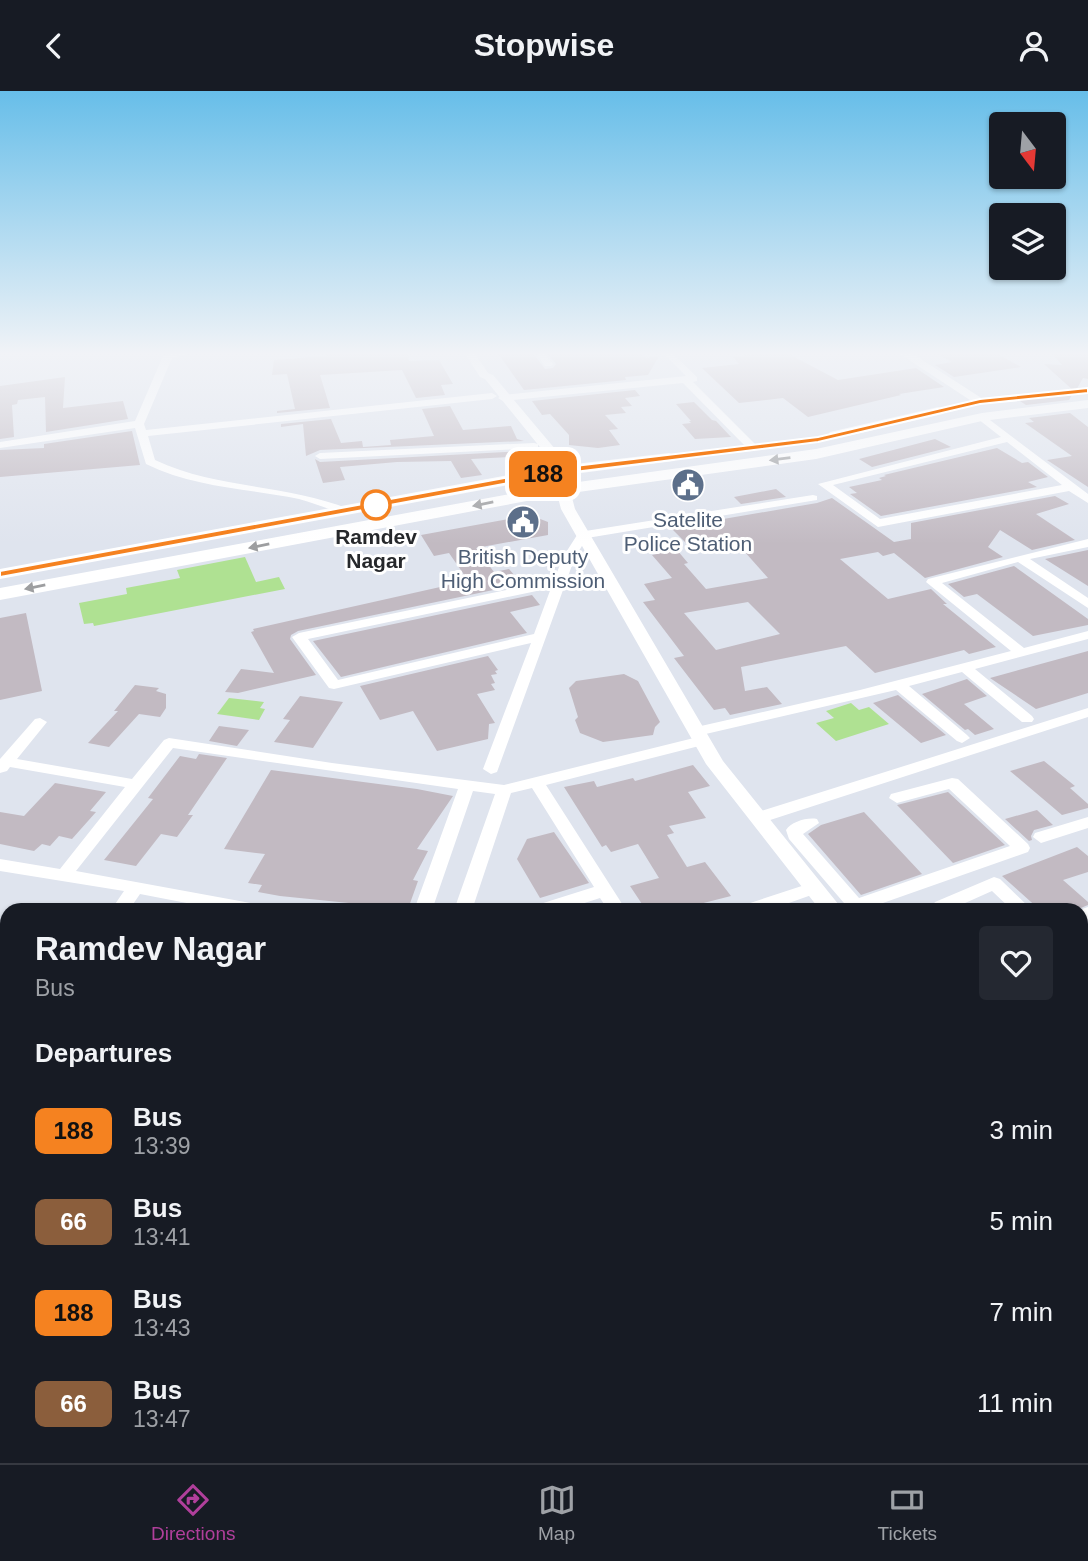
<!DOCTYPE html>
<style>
body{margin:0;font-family:Helvetica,sans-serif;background:#242831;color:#f1f3f6;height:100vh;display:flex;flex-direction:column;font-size:26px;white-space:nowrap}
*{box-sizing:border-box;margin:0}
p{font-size:23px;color:#9ea1a6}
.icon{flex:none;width:38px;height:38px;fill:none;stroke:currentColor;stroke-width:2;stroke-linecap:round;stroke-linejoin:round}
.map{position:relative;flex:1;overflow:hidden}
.drawer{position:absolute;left:0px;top:812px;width:1088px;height:560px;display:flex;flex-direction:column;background:#171b24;border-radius:21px 21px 0 0;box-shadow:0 2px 5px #0004}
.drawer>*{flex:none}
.badge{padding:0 14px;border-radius:10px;font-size:24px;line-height:46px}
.needle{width:46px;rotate:164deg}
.tools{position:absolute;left:989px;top:21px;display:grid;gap:14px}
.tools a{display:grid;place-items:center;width:77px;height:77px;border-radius:7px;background:#171b24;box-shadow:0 2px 5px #0004;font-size:35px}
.map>.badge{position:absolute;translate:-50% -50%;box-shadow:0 0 0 4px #fff}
h2{padding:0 35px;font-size:26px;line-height:63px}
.round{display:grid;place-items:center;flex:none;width:74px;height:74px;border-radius:7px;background:#242831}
.head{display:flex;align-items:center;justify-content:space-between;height:119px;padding:0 35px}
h1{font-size:33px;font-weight:700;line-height:52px}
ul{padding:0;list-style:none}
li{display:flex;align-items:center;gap:21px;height:91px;padding:0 35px}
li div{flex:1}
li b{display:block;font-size:26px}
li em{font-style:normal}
li .badge{min-width:77px;font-weight:700;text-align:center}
header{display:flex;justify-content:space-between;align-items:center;height:91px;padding:0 35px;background:#171b24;font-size:32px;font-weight:700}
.dock{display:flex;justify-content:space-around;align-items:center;height:98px;border-top:2px solid #363941;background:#171b24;font-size:19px;color:#9ea1a6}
.dock a{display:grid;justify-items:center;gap:4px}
.dock .current{color:#b03f9b}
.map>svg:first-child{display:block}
.green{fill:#afe192}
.building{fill:#c2bac2;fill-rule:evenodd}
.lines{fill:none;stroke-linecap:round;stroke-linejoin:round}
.minor{fill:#fff;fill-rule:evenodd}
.tertiary{fill:#fff;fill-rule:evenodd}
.secondary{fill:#fff;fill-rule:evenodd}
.oneway{fill:#9d9ea0}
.line{fill:#f58220;stroke:#fff;stroke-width:2}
.stop-dot{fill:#fff;stroke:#f58220;stroke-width:3.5}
.labels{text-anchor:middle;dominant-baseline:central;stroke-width:6;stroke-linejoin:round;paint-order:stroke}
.far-service-label{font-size:21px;fill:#4e5e75;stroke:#fff}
.far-stop-label{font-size:21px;font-weight:bold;fill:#26282b;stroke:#fff}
</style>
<header><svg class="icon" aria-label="back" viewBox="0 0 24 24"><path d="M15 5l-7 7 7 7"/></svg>Stopwise<svg class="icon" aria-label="person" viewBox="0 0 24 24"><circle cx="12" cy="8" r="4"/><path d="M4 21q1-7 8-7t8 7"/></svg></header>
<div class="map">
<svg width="1088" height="1372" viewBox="0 0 1088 1372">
<rect width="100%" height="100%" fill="#dfe4ee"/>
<path class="green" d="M 245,466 L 256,491 L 279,486 L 285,498 L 94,535 L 93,532 L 84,533 L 79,512 L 127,503 L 126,497 L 180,487 L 177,479 Z
M 229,607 L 264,611 L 260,617 L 265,618 L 259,629 L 217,623 Z
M 851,612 L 859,619 L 869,616 L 889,633 L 836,650 L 816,632 L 834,627 L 826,620 Z"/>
<path class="building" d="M 324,261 L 404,261 L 408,263 L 409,270 L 439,269 L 453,293 L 441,294 L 445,304 L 416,307 L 402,279 L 320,284 L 330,317 L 277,322 L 277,320 L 295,318 L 287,283 L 272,284 L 274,269 L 326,265 Z
M 497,261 L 532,261 L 545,278 L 553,277 L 556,273 L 546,261 L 641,261 L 646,267 L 659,265 L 648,284 L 625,286 L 626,289 L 524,299 Z
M 769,261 L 785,261 L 838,289 L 916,277 L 944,296 L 899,303 L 901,304 L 808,326 L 783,307 L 739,312 L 702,277 L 739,273 L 733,266 Z
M 934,261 L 994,261 L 1021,276 L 954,286 L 935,274 L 952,271 Z
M 1051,261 L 1088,261 L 1088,288 L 1083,287 L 1075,301 L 1044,273 L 1062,274 Z
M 65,286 L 63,317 L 123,310 L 128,328 L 46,341 L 45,306 L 18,309 L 17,313 L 12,314 L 14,346 L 0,348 L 0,295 Z
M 635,299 L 640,305 L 625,307 L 632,315 L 621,316 L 626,322 L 605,324 L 618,338 L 609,339 L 620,354 L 598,357 L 569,354 L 569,344 L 550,323 L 542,324 L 532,310 Z
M 1073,302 L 1069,309 L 1026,314 L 1017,308 Z
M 694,311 L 712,329 L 716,330 L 731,346 L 695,348 L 682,333 L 691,332 L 689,330 L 691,330 L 676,313 Z
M 450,315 L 463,339 L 511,335 L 517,348 L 524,350 L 320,359 L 306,365 L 303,333 L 281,336 L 281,333 L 331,328 L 341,352 L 362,350 L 363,356 L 391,354 L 390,349 L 434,345 L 422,318 Z
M 1070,322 L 1088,336 L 1088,396 L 1047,369 L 1072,365 L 1025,332 L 1034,331 L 1029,327 Z
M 132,340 L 140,374 L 0,386 L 0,359 L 44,357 L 44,353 Z
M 935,348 L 951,356 L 872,376 L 859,368 Z
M 997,357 L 1022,372 L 1028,371 L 1048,386 L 1028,391 L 1037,396 L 881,425 L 850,403 L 857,402 L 849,396 L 882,389 L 879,387 L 886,385 L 884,384 Z
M 526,360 L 528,365 L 471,368 L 482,384 L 461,387 L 451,370 L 397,371 L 340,376 L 345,389 L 323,392 L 315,368 L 320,371 Z
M 776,398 L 786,406 L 741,413 L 734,406 Z
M 1055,405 L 1069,413 L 1036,423 L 1075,449 L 1032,459 L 1000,439 L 988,456 L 1003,466 L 925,487 L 894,462 L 883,465 L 878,461 L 840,468 L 888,508 L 931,498 L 947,513 L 943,513 L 996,556 L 969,563 L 964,559 L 875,582 L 846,555 L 741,576 L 745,600 L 767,596 L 782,613 L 730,624 L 725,617 L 714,619 L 674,567 L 684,565 L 643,511 L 655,509 L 644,493 L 672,487 L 652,464 L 677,459 L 688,472 L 684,473 L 706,498 L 768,487 L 744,460 L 737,462 L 722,447 L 687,453 L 671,437 L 817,412 L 832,407 L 894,451 L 911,448 L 911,432 ZM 748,511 L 780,543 L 716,559 L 684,522 Z
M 530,424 L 548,431 L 548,444 L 476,457 L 494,481 L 509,478 L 522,493 L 298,540 L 291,544 L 290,548 L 316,584 L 238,602 L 225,601 L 241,578 L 274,582 L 251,541 L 254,540 L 253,538 L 458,492 L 467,488 L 449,462 L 434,465 L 421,444 Z
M 1088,459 L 1088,495 L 1045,468 Z
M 1014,475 L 1088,528 L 1088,534 L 1033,545 L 977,503 L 964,506 L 948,493 Z
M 532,504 L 540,514 L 510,521 L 527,542 L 341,586 L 313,550 Z
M 26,522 L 42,600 L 0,609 L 0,527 Z
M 1088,560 L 1088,602 L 1036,618 L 990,587 Z
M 488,565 L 498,579 L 495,580 L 497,583 L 491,584 L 495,592 L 491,593 L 495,599 L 477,603 L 495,632 L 489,633 L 488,648 L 437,660 L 413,620 L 380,629 L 360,595 Z
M 624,583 L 638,590 L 660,631 L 655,636 L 653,644 L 603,651 L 580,642 L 575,629 L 578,626 L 569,597 L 576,590 Z
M 967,588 L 987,605 L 964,613 L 994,638 L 975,644 L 968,638 L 965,639 L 922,603 Z
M 135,594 L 159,597 L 156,600 L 166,603 L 166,617 L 160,626 L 139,623 L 109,656 L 88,652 L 118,620 L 114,620 Z
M 898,604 L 946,644 L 921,652 L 873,612 Z
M 300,605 L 343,611 L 313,657 L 274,651 L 290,629 L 283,628 Z
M 219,635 L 249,639 L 237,655 L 209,650 Z
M 199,663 L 227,667 L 188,724 L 193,724 L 177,746 L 161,743 L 136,775 L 104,769 L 153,708 L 148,707 L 180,665 L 196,668 Z
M 1044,670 L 1075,695 L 1070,697 L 1088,713 L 1088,717 L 1062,724 L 1010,680 Z
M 693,674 L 710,695 L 688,701 L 706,727 L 669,735 L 674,742 L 667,744 L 687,776 L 705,771 L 731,805 L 676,819 L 646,819 L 630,795 L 659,787 L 638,753 L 611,761 L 606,754 L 602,756 L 564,696 L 594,690 L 597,696 L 633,687 L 635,690 Z
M 271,679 L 417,698 L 453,705 L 417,758 L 428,760 L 413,789 L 418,790 L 408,818 L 280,805 L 258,801 L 262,794 L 248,792 L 265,763 L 224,758 Z
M 55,692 L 106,701 L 90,720 L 96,721 L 72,748 L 59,745 L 50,755 L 42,753 L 34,760 L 0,753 L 0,721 L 24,725 Z
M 948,701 L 1005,754 L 953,772 L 897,714 Z
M 1037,719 L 1053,734 L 1034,739 L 1031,745 L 1032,749 L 1029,750 L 1005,728 Z
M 864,721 L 922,783 L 861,804 L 808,743 L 821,734 Z
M 554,741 L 589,792 L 540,807 L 517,768 L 527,748 Z
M 1077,756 L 1088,765 L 1088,781 L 1063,789 L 1088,811 L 1088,814 L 1076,819 L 1040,819 L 1002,785 Z"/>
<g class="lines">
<path class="minor" d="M 178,261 L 191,262 L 172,267 L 144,333 L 146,339 L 492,302 L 497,305 L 492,308 L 148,345 L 155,369 C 216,398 286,393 349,418 L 351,420 L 345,423 C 329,419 315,412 299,408 C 246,397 195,397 146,373 L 135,337 L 0,357 L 0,351 L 135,330 L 163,265 Z
M 535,261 L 543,261 L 553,273 L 551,275 L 545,275 Z
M 662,261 L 671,261 L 697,286 L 697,290 L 693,291 L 757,355 L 757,359 L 749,359 L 683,292 L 503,310 L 498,307 L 503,304 L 686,285 Z
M 982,323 L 1088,403 L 1088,412 L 1069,400 L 878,436 L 818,393 L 1001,346 L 978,328 L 978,324 ZM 1007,351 L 1062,394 L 880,428 L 833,394 Z
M 534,352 L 538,353 L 538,357 L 320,368 L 315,365 L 320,362 Z
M 813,404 L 817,405 L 817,409 L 587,447 L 575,466 L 497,681 L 491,683 L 483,678 L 531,552 L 334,598 L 329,597 L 292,546 L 299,542 L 554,489 L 563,466 L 579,441 ZM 551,497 L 534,543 L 338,589 L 308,548 Z
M 1088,448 L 1088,456 L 1030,468 L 1088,507 L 1088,517 L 1018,471 L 942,492 L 1024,557 L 1088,540 L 1088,548 L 975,578 L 1032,625 L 1034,628 L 1032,631 L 1022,631 L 962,581 L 909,595 L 967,644 L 970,647 L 962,652 L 957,650 L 896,599 L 697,645 L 689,640 L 692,637 L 860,599 L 1011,560 L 926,491 L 928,488 Z
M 1088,617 L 1088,626 L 764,731 L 758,732 L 750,727 L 752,723 Z
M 40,627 L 47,631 L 17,668 L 132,688 L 164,649 L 169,647 L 332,672 L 504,694 L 702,645 L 710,650 L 707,653 L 546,694 L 626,819 L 608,819 L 600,807 L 563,819 L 534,819 L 537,814 L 594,796 L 532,697 L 511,702 L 472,819 L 454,819 L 495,703 L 473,700 L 432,819 L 414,819 L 458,698 L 173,657 L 76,780 L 256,813 L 262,814 L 265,819 L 223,819 L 140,803 L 129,819 L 111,819 L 124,800 L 0,780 L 0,768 L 60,778 L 125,696 L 10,676 L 7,680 L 0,682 L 0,668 L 35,628 Z
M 952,687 L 958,688 L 1028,753 L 1030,757 L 1028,761 L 863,819 L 835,819 L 838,814 L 844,812 L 789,748 L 786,739 C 791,731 807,726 817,728 L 819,732 L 803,743 L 859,807 L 1010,755 L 949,698 L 897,712 L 889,707 L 891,703 Z
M 1088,726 L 1088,737 L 1041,752 L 1033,746 L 1035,742 Z
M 994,786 L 1000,788 L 1032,819 L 1012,819 L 992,800 L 954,817 L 955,819 L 934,819 L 932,815 L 935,811 Z
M 814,791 L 820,793 L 823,797 L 820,801 L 769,819 L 741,819 L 744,814 Z
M 1088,816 L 1088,830 L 1082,831 L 1082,819 L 1079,819 Z
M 1082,865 L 1088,867 L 1088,885 L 1082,883 Z
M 0,896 L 7,897 L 7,911 L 0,910 Z
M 1088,948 L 1088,966 L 1082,968 L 1082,950 Z
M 7,974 L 7,999 L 0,1001 L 0,976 Z
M 0,1060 L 7,1062 L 7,1082 L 0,1080 Z
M 0,1326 L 7,1327 L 7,1353 L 0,1352 Z
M 90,1365 L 140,1365 L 143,1372 L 93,1372 Z
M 267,1365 L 293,1365 L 291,1372 L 265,1372 Z"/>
<path class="tertiary" d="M 464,261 L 474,261 L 488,282 L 493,284 L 566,371 L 565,380 L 575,418 L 723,670 L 843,819 L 820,819 L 706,673 L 561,418 L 551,380 L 552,371 L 485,288 L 480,286 Z
M 897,261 L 910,261 L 986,310 L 976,313 Z
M 1082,1091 L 1088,1093 L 1088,1123 L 1082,1121 Z"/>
<path class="secondary" d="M 1088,309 L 1088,317 L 982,330 L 816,368 L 564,403 L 0,509 L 0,497 L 564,393 L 816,358 L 982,322 Z
M 938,316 L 945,320 L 943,323 L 835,348 L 828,344 L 830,341 Z
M 669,362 L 674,364 L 677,367 L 674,370 L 558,385 L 0,488 L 0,478 L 558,375 Z"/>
</g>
<defs><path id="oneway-solid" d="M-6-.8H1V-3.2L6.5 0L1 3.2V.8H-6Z" transform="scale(1.75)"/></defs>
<g class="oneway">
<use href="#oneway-solid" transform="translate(780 368) rotate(173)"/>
<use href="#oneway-solid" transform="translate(483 413) rotate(169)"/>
<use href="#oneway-solid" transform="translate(259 455) rotate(169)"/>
<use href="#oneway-solid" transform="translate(35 496) rotate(169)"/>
</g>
<linearGradient id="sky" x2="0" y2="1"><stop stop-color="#67bee9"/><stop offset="0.58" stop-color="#f1f3f7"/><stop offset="1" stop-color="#f1f3f7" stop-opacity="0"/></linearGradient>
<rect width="1088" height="453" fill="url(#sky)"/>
<path class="line" d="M 1088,297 L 1088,302 L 980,313 L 818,351 L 558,383 L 0,486 L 0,480 L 558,377 L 818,346 L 980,308 Z"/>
<defs>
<symbol id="civic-disc" viewBox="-11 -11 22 22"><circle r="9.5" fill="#5c6f8a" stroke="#fff"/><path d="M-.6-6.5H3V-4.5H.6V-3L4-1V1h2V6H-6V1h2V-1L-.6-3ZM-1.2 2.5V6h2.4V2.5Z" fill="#fff"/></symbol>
</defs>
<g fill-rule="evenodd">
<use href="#civic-disc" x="669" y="375" width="38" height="38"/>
<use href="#civic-disc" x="504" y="412" width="38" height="38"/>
</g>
<circle class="stop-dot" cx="376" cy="414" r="14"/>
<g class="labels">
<g class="far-service-label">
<text x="688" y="428">Satelite<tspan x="688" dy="24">Police Station</tspan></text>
<text x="523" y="465">British Deputy<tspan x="523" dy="24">High Commission</tspan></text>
</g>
<g class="far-stop-label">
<text x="376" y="445">Ramdev<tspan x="376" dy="24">Nagar</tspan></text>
</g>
</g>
</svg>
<div class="tools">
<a><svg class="needle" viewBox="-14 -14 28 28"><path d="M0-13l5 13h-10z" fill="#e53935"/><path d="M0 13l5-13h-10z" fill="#9ea1a6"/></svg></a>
<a><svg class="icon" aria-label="layers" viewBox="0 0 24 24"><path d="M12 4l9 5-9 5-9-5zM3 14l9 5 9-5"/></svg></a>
</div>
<b class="badge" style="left:543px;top:383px;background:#f58220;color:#111">188</b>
<section class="drawer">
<div class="head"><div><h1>Ramdev Nagar</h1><p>Bus</p></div><a class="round"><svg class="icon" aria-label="heart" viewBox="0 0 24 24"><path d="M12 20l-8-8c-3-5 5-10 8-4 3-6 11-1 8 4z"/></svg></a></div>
<h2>Departures</h2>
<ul>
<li><span class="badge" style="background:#f58220;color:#111">188</span><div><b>Bus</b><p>13:39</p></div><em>3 min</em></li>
<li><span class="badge" style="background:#8b5e3c;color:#fff">66</span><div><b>Bus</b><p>13:41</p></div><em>5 min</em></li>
<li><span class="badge" style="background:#f58220;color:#111">188</span><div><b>Bus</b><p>13:43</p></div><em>7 min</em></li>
<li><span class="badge" style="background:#8b5e3c;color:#fff">66</span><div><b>Bus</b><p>13:47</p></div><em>11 min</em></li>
</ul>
</section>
</div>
<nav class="dock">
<a class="current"><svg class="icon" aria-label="directions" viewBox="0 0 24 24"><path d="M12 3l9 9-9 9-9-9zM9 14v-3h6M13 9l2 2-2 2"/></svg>Directions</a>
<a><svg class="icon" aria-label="map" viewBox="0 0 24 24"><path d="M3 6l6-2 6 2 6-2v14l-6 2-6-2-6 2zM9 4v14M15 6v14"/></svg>Map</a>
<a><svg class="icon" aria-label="tickets" viewBox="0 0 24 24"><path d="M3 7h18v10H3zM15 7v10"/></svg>Tickets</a>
</nav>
